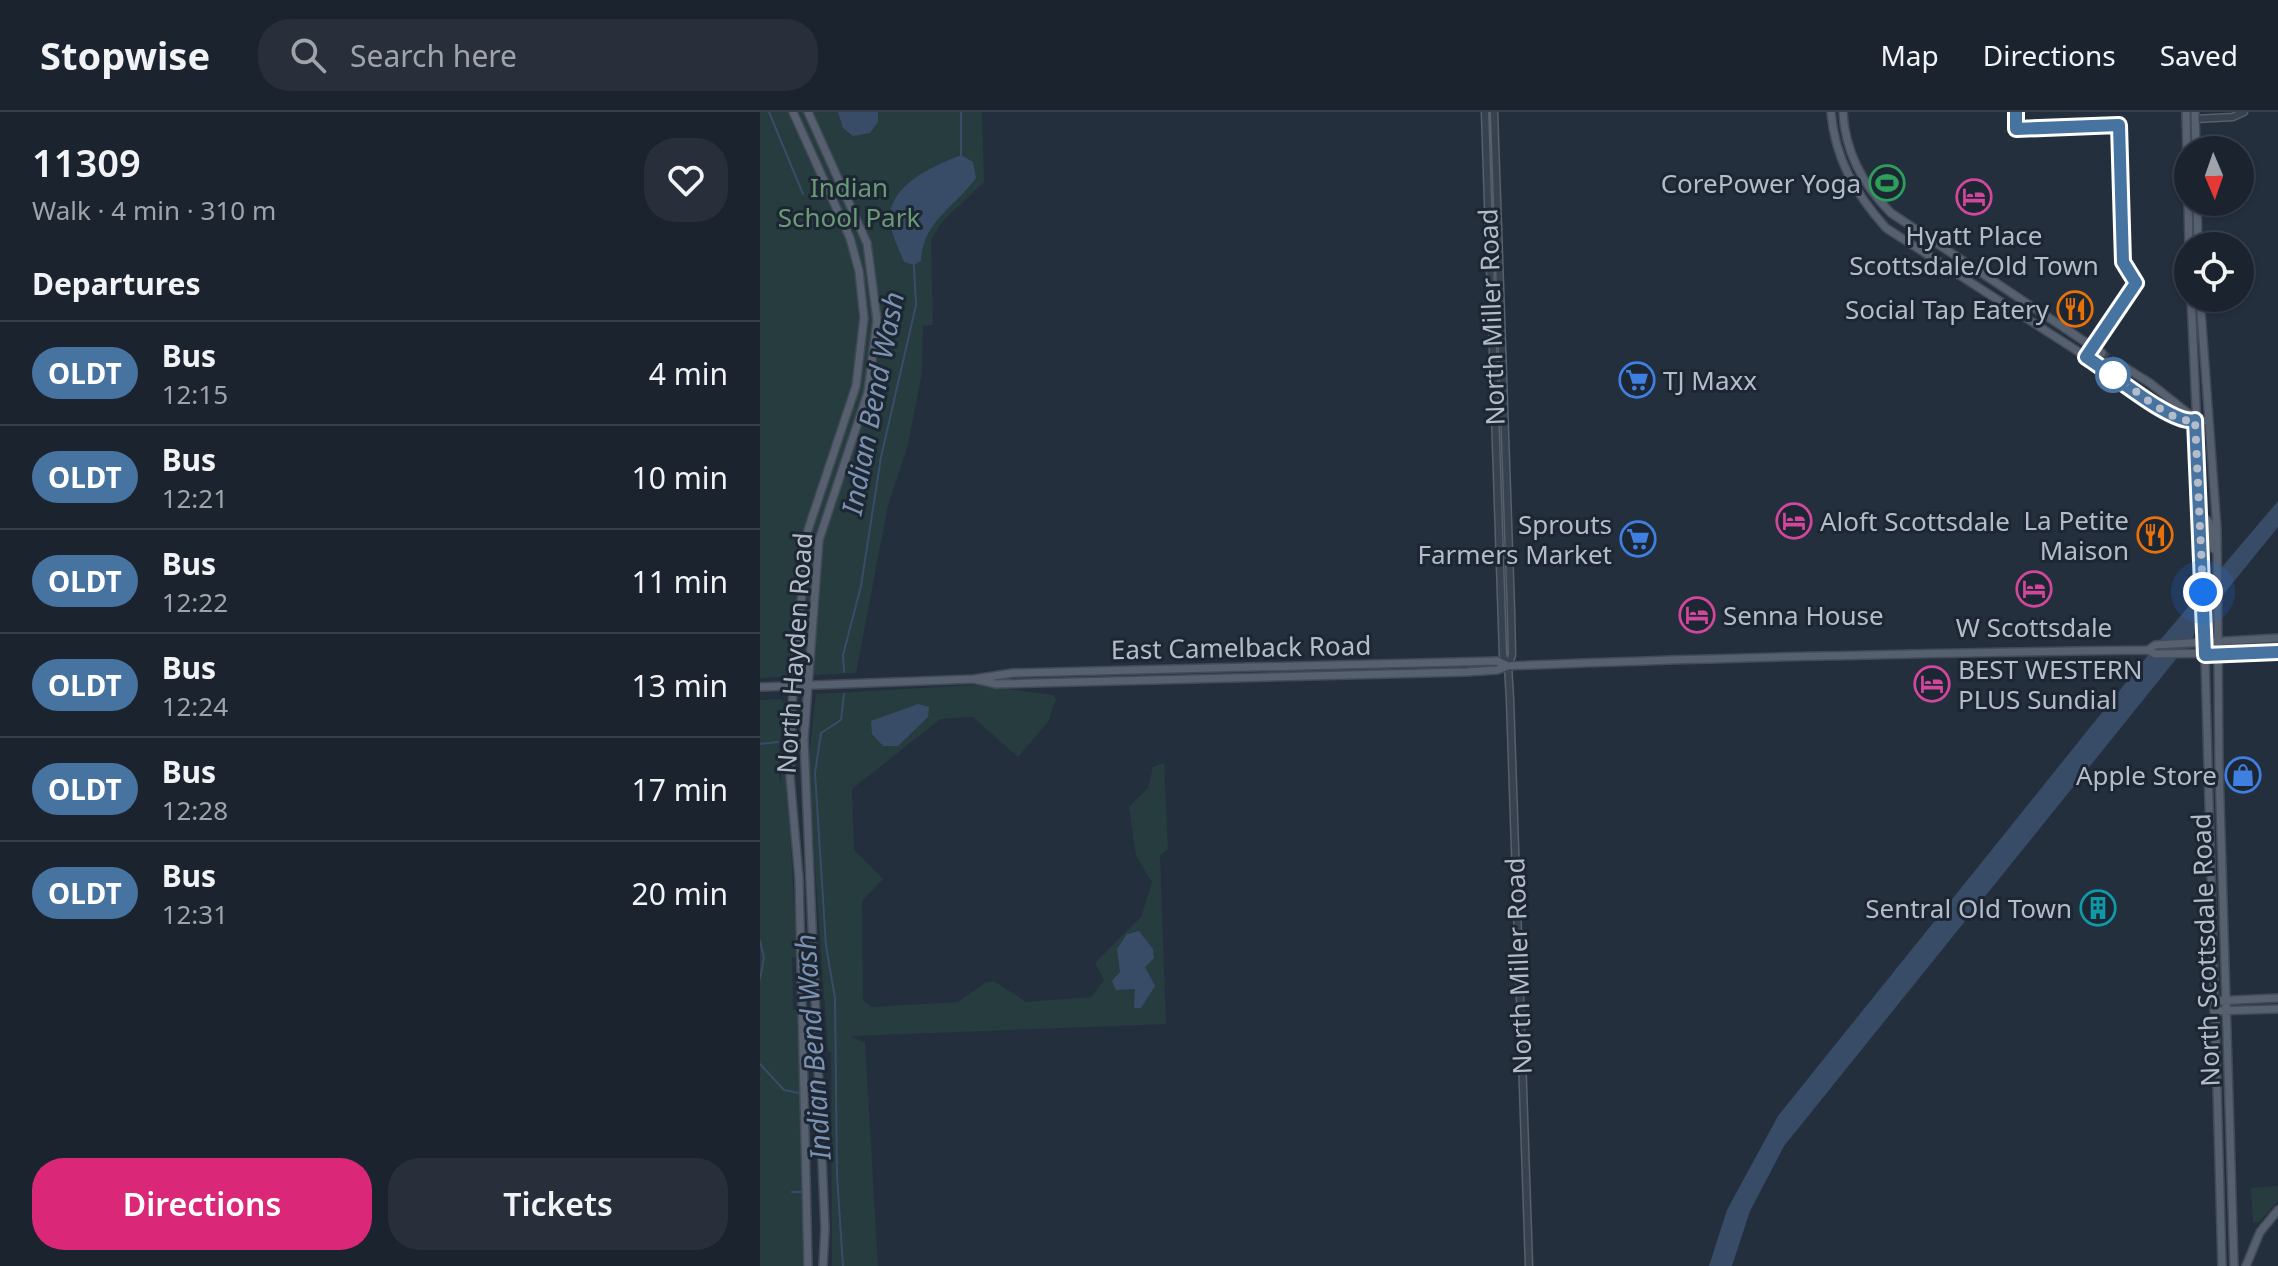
<!DOCTYPE html>
<meta charset="utf-8">
<style>
body{margin:0;font-family:"Noto Sans",sans-serif;background:#282f3a;color:#f1f3f6;height:100vh;display:flex;flex-direction:column;font-size:30px;white-space:nowrap}
*{box-sizing:border-box;margin:0}
p{font-size:26px;color:#a0a4aa}
.icon{flex:none;width:44px;height:44px;fill:none;stroke:currentColor;stroke-width:2;stroke-linecap:round;stroke-linejoin:round}
.map{position:relative;flex:1;overflow:hidden}
.drawer{display:flex;flex-direction:column;background:#1b232e;width:760px}
.drawer>*{flex:none}
.badge{padding:0 16px;border-radius:26px;font-size:28px;line-height:52px}
.needle{width:52px;rotate:178deg}
.tools{position:absolute;left:1414px;top:24px;display:grid;gap:16px}
.tools a{display:grid;place-items:center;width:80px;height:80px;border-radius:50%;background:#1b232e;box-shadow:0 2px 6px #0004,0 0 0 2px #39404a;font-size:40px}
.you{position:absolute;width:40px;height:40px;margin:-20px;border:6px solid #fff;border-radius:50%;background:#1a73e8;box-shadow:0 0 0 12px #1a73e833}
.map>.badge{position:absolute;translate:-50% -50%;box-shadow:0 0 0 4px #fff}
h2{padding:0 32px;font-size:30px;line-height:72px}
.round{display:grid;place-items:center;flex:none;width:84px;height:84px;border-radius:32px;background:#282f3a}
.headline{display:flex;align-items:center;justify-content:space-between;height:136px;padding:0 32px}
h1{font-size:38px;font-weight:600;line-height:60px}
.action{display:flex;gap:16px;margin-top:auto;padding:16px 32px}
.action a{flex:1;height:92px;border-radius:32px;background:#db2777;color:#fff;font-size:32px;font-weight:600;line-height:92px;text-align:center}
.action a+a{background:#282f3a;color:#f1f3f6}
ul{padding:0;list-style:none}
li{display:flex;align-items:center;gap:24px;height:104px;padding:0 32px;border-top:2px solid #39404a}
li div{flex:1}
li b{display:block;font-size:30px}
li em{font-style:normal}
li .badge{min-width:88px;font-weight:700;text-align:center}
header{display:flex;align-items:center;gap:48px;box-sizing:border-box;height:112px;padding:0 40px;background:#1b232e;border-bottom:2px solid #39404a}
header strong{font-size:38px}
nav{display:flex;gap:44px;margin-inline-start:auto;font-size:28px}
.search{width:560px;height:72px;background:#282f3a;display:flex;align-items:center;gap:20px;box-sizing:border-box;padding:0 28px;border-radius:32px;color:#a0a4aa;font-size:30px}
main{display:flex;flex:1;min-height:0}
.map>svg:first-child{display:block}
.green{fill:#263c3f}
.water{fill:#394c67}
.lines{fill:none;stroke-linecap:round;stroke-linejoin:round}
.stream{stroke:#394c67;stroke-width:2}
.major-tunnel{stroke:#3a4453;stroke-width:7;stroke-dasharray:7 3.5;stroke-linecap:butt}
.minor-casing{stroke:#565f6c;stroke-width:9}
.major-casing{stroke:#414a57;stroke-width:10}
.minor{stroke:#38414e;stroke-width:6}
.major{stroke:#56606e;stroke-width:7}
.line-casing{stroke:#fff;stroke-width:18}
.line{stroke:#46739f;stroke-width:12}
.walk{stroke:#b4bcc9;stroke-width:8;stroke-dasharray:0 14.4}
.stop-dot{fill:#fff;stroke:#46739f;stroke-width:4}
.labels{text-anchor:middle;dominant-baseline:central;stroke-width:6;stroke-linejoin:round;paint-order:stroke}
.poi-label{font-size:26px;fill:#b4bcc9;stroke:#1d2633;text-anchor:end}
.park-label{font-size:26px;fill:#6b9a76;stroke:#1d2633}
.street-label{font-size:26px;fill:#b4bcc9;stroke:#1d2633}
.water-label{font-size:28px;font-style:italic;fill:#7c92b1;stroke:#1d2633}
</style>
<header>
<strong>Stopwise</strong>
<div class="search"><svg class="icon" aria-label="search" viewBox="0 0 24 24"><circle cx="10" cy="10" r="6"/><path d="M15 15l6 6"/></svg>Search here</div>
<nav><a>Map</a><a>Directions</a><a>Saved</a></nav>
</header>
<main>
<section class="drawer">
<div class="headline"><div><h1>11309</h1><p>Walk · 4 min · 310 m</p></div><a class="round"><svg class="icon" aria-label="heart" viewBox="0 0 24 24"><path d="M12 20l-8-8c-3-5 5-10 8-4 3-6 11-1 8 4z"/></svg></a></div>
<h2>Departures</h2>
<ul>
<li><span class="badge" style="background:#46739f;color:#fff">OLDT</span><div><b>Bus</b><p>12:15</p></div><em>4 min</em></li>
<li><span class="badge" style="background:#46739f;color:#fff">OLDT</span><div><b>Bus</b><p>12:21</p></div><em>10 min</em></li>
<li><span class="badge" style="background:#46739f;color:#fff">OLDT</span><div><b>Bus</b><p>12:22</p></div><em>11 min</em></li>
<li><span class="badge" style="background:#46739f;color:#fff">OLDT</span><div><b>Bus</b><p>12:24</p></div><em>13 min</em></li>
<li><span class="badge" style="background:#46739f;color:#fff">OLDT</span><div><b>Bus</b><p>12:28</p></div><em>17 min</em></li>
<li><span class="badge" style="background:#46739f;color:#fff">OLDT</span><div><b>Bus</b><p>12:31</p></div><em>20 min</em></li>
</ul>
<div class="action"><a>Directions</a><a>Tickets</a></div>
</section>
<div class="map">
<svg width="1518" height="1154" viewBox="0 0 1518 1154">
<rect width="100%" height="100%" fill="#242f3e"/>
<path class="green" d="M 0,0 L 222,0 L 224,70 L 182,110 L 171,128 L 173,213 L 163,214 L 162,260 L 148,333 L 128,393 L 96,561 L 0,566 Z
M 215,573 L 294,583 L 296,587 L 288,610 L 258,645 L 213,605 L 180,607 L 92,677 L 94,738 L 123,767 L 102,789 L 103,888 L 111,895 L 198,890 L 226,870 L 235,870 L 266,890 L 331,885 L 344,868 L 335,851 L 381,805 L 392,770 L 376,744 L 369,695 L 388,676 L 393,655 L 404,651 L 408,737 L 400,744 L 406,912 L 91,924 L 105,931 L 118,1154 L 72,1154 L 71,940 L 68,940 L 48,654 L 56,582 Z
M 21,587 L 26,595 C 21,621 15,648 21,674 L 22,632 L 25,632 L 37,845 L 32,846 L 33,898 L 39,898 L 44,1079 L 39,1080 L 44,1081 L 44,1154 L 0,1154 L 0,588 Z
M 1518,1074 L 1518,1089 L 1499,1110 L 1493,1110 L 1491,1076 Z"/>
<path class="water" d="M 78,0 L 118,0 L 118,10 L 110,21 L 93,24 L 83,16 Z
M 201,43 L 213,50 L 216,66 C 195,95 162,110 161,149 L 154,153 L 144,150 C 139,137 128,116 130,102 C 134,70 176,53 201,43 Z
M 1518,389 L 1518,415 L 1437,515 L 1433,526 L 1024,1034 L 990,1099 L 972,1154 L 949,1154 L 967,1098 L 1018,1004 L 1401,527 Z
M 158,592 L 169,595 L 168,605 L 138,634 L 123,634 L 112,622 L 111,609 Z
M 379,819 L 393,837 L 394,846 L 385,855 L 395,874 L 381,896 L 374,896 L 375,877 L 356,878 L 352,869 L 360,860 L 357,837 L 367,822 Z"/>
<g class="lines">
<path class="stream" d="M 9,0 L 43,82
M 201,45 L 201,0
M 84,560 L 83,543 L 101,474 L 121,345 L 156,193 L 154,154
M 23,631 L 25,631
M 0,632 L 18,630
M 0,829 L 4,846 L 0,867
M 0,952 L 24,978 L 39,981
M 32,1080 L 43,1080
M 83,1154 L 77,1064 L 75,886 L 66,834 L 55,661 L 61,621 L 81,608 L 84,582"/>
<path class="major-tunnel" d="M 1342,241 L 1358,251
M 1336,251 L 1351,262"/>
<defs>
<path id="minor" d="M 725,0 L 743,543 L 748,554 L 750,587 L 769,1154
M 734,0 L 751,498 L 752,543 L 748,554
M 1435,7 L 1473,5 L 1484,0"/>
<path id="major" d="M 33,0 L 90,126 L 99,159 L 104,206 L 96,274 L 48,418 L 33,574 L 30,665 L 39,766 L 48,1154
M 48,0 L 107,131 L 117,208 L 108,280 L 59,428 L 44,627 L 65,1117 L 63,1154
M 1071,0 C 1075,47 1095,81 1126,116 L 1336,251
M 1083,0 C 1085,40 1103,73 1131,101 L 1342,241
M 1426,0 L 1429,134
M 1435,0 L 1436,38
M 1437,90 L 1438,134
M 1431,186 L 1441,403 L 1462,1154
M 1440,186 L 1457,417 L 1459,656 L 1474,1154
M 1358,251 L 1390,271 L 1434,306
M 1351,262 L 1407,302 L 1426,310 L 1449,308
M 1441,403 L 1449,410 L 1454,437
M 1388,538 L 1395,533 L 1518,526
M 214,567 L 236,572 L 706,560 L 737,558 L 748,554 C 961,545 1175,541 1388,538 L 1395,542 L 1518,540
M 0,575 L 214,567 L 253,561 L 737,549 L 748,554
M 1454,889 L 1518,886
M 1454,899 L 1518,897
M 1486,1154 L 1500,1120 L 1518,1098"/>
</defs>
<use href="#minor" class="minor-casing"/>
<use href="#major" class="major-casing"/>
<use href="#minor" class="minor"/>
<use href="#major" class="major"/>
</g>
<g class="lines">
<defs>
<path id="line" d="M 1256,0 L 1256,17 L 1359,13 L 1363,150 L 1376,171 L 1326,245 C 1349,259 1413,314 1435,308 L 1445,543 L 1518,540"/>
</defs>
<use href="#line" class="line-casing"/>
<use href="#line" class="line"/>
<path class="walk" d="M 1353,263 C 1372,274 1413,314 1435,308 L 1443,480"/>
</g>
<defs>
<symbol id="stadium-ring" viewBox="-11 -11 22 22"><circle r="9.5" fill="#1d2633" stroke="#2e9e5b" stroke-width="1.5"/><path d="M0-5a6.5 5 0 1 0 0 10a6.5 5 0 1 0 0-10ZM-3.5-1.8h7v3.6h-7Z" fill="#2e9e5b"/></symbol>
<symbol id="hotel-ring" viewBox="-11 -11 22 22"><circle r="9.5" fill="#1d2633" stroke="#d1479c" stroke-width="1.5"/><path d="M-6-4.5h1.5V1H6V5H4.5V3h-9V5H-6ZM-4 0a1.8 1.8 0 1 1 3.6 0ZM.5 0V-2.5h3Q6-2.5 6 0Z" fill="#d1479c"/></symbol>
<symbol id="restaurant-ring" viewBox="-11 -11 22 22"><circle r="9.5" fill="#1d2633" stroke="#e8710a" stroke-width="1.5"/><path d="M-5-6h1v4h1v-4h1v4h1v-4h1v5L-1.5 .5V6h-2V.5L-5-1ZM5-6V6H3V1.5H1.5Q1.5-4 5-6Z" fill="#e8710a"/></symbol>
<symbol id="supermarket-ring" viewBox="-11 -11 22 22"><circle r="9.5" fill="#1d2633" stroke="#3f7fe0" stroke-width="1.5"/><path d="M-6-5.5h2.5l.6 2H6L4.5 2H-2.5L-4.4-4H-6ZM-1.5 3.2a1.3 1.3 0 1 0 .1 0ZM3 3.2a1.3 1.3 0 1 0 .1 0Z" fill="#3f7fe0"/></symbol>
<symbol id="shop-ring" viewBox="-11 -11 22 22"><circle r="9.5" fill="#1d2633" stroke="#3f7fe0" stroke-width="1.5"/><path d="M-5-2.5h2.3a2.7 3.5 0 0 1 5.4 0H5L5.5 6h-11ZM-1.5-2.5h3a1.5 2.3 0 0 0-3 0Z" fill="#3f7fe0"/></symbol>
<symbol id="building-ring" viewBox="-11 -11 22 22"><circle r="9.5" fill="#1d2633" stroke="#0f9aa8" stroke-width="1.5"/><path d="M-4-6H4V6H1V3H-1V6H-4ZM-2.5-4.3h1.7v1.8h-1.7ZM.8-4.3h1.7v1.8H.8ZM-2.5-1h1.7V.8h-1.7ZM.8-1h1.7V.8H.8Z" fill="#0f9aa8"/></symbol>
</defs>
<g fill-rule="evenodd">
<use href="#stadium-ring" x="1107" y="51" width="40" height="40"/>
<use href="#hotel-ring" x="1194" y="65" width="40" height="40"/>
<use href="#restaurant-ring" x="1295" y="177" width="40" height="40"/>
<use href="#supermarket-ring" x="857" y="248" width="40" height="40"/>
<use href="#hotel-ring" x="1014" y="389" width="40" height="40"/>
<use href="#restaurant-ring" x="1375" y="403" width="40" height="40"/>
<use href="#supermarket-ring" x="858" y="407" width="40" height="40"/>
<use href="#hotel-ring" x="1254" y="457" width="40" height="40"/>
<use href="#hotel-ring" x="917" y="483" width="40" height="40"/>
<use href="#hotel-ring" x="1152" y="552" width="40" height="40"/>
<use href="#shop-ring" x="1463" y="643" width="40" height="40"/>
<use href="#building-ring" x="1318" y="776" width="40" height="40"/>
</g>
<circle class="stop-dot" cx="1353" cy="263" r="16"/>
<g class="labels">
<g class="poi-label">
<text x="1101" y="71">CorePower Yoga</text>
<text x="1214" y="123" text-anchor="middle">Hyatt Place<tspan x="1214" dy="30">Scottsdale/Old Town</tspan></text>
<text x="1289" y="197">Social Tap Eatery</text>
<text x="903" y="268" text-anchor="start">TJ Maxx</text>
<text x="1369" y="408">La Petite<tspan x="1369" dy="30">Maison</tspan></text>
<text x="1060" y="409" text-anchor="start">Aloft Scottsdale</text>
<text x="852" y="412">Sprouts<tspan x="852" dy="30">Farmers Market</tspan></text>
<text x="963" y="503" text-anchor="start">Senna House</text>
<text x="1274" y="515" text-anchor="middle">W Scottsdale</text>
<text x="1198" y="557" text-anchor="start">BEST WESTERN<tspan x="1198" dy="30">PLUS Sundial</tspan></text>
<text x="1457" y="663">Apple Store</text>
<text x="1312" y="796">Sentral Old Town</text>
</g>
<g class="park-label">
<text x="89" y="75">Indian<tspan x="89" dy="30">School Park</tspan></text>
</g>
<g class="street-label">
<text transform="translate(731 205) rotate(-92)">North Miller Road</text>
<text transform="translate(481 535) rotate(-1)">East Camelback Road</text>
<text transform="translate(34 541) rotate(-86)">North Hayden Road</text>
<text transform="translate(1445 838) rotate(-92)">North Scottsdale Road</text>
<text transform="translate(758 854) rotate(-92)">North Miller Road</text>
</g>
<g class="water-label">
<text transform="translate(112 291) rotate(-79)">Indian Bend Wash</text>
<text transform="translate(52 935) rotate(-94)">Indian Bend Wash</text>
</g>
</g>
</svg>
<div class="tools">
<a><svg class="needle" viewBox="-14 -14 28 28"><path d="M0-13l5 13h-10z" fill="#e53935"/><path d="M0 13l5-13h-10z" fill="#a0a4aa"/></svg></a>
<a><svg class="icon" aria-label="locate" viewBox="0 0 24 24"><circle cx="12" cy="12" r="6"/><path d="M12 2v4M12 18v4M2 12h4M18 12h4"/></svg></a>
</div>
<div class="you" style="left:1443px;top:480px"></div>
</div>
</main>
